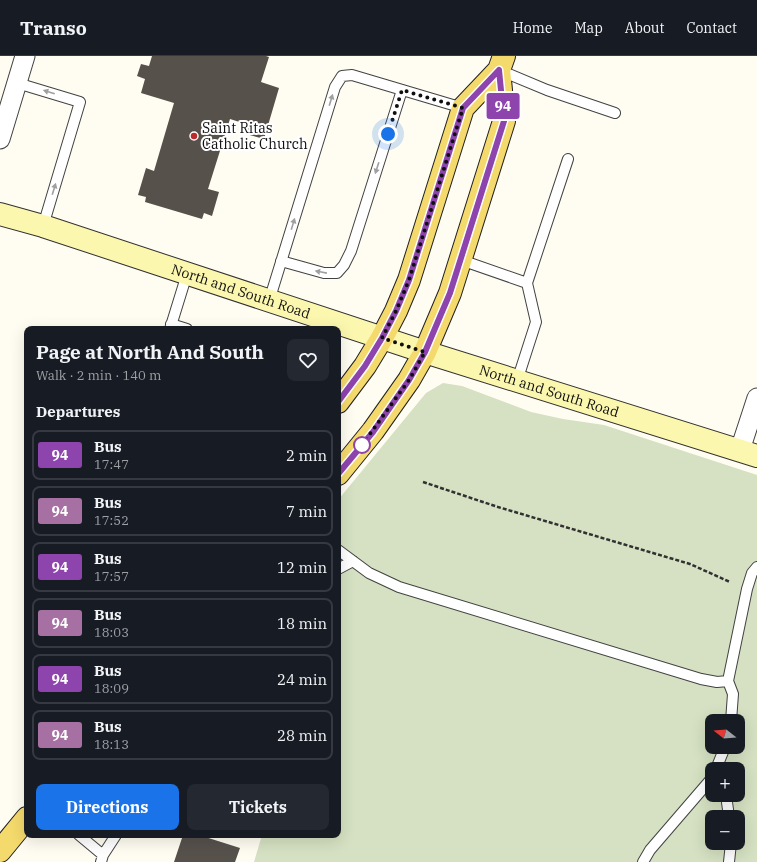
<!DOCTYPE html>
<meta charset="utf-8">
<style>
body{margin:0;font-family:"IBM Plex Serif",serif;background:#242831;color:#f1f3f6;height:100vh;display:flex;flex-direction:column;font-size:15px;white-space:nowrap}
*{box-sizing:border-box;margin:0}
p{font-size:13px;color:#9ea1a6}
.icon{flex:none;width:22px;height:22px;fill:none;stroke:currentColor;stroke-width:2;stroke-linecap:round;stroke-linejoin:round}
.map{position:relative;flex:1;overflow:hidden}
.side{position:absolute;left:24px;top:270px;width:317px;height:512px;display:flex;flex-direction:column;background:#171b24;border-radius:8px;box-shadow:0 4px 16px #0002}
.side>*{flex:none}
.badge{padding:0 8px;border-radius:3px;font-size:14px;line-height:26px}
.needle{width:26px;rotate:287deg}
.controls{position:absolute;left:705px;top:658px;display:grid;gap:8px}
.controls a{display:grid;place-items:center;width:40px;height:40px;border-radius:8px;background:#171b24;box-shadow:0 4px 16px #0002;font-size:20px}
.you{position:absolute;width:20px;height:20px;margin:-10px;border:3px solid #fff;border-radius:50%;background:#1a73e8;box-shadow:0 0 0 6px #1a73e833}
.map>.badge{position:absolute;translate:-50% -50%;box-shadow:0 0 0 2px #fff}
h2{padding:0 12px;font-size:15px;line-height:36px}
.round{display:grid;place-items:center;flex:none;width:42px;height:42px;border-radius:8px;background:#242831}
.overview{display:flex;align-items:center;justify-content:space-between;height:68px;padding:0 12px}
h1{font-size:19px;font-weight:700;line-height:30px}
.action{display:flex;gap:8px;margin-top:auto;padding:8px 12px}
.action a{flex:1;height:46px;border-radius:8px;background:#1a73e8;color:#fff;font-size:16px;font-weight:700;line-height:46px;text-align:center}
.action a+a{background:#242831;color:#f1f3f6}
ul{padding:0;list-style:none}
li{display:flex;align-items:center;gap:12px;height:50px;margin:0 8px 6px;padding:0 4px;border:2px solid #363941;border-radius:8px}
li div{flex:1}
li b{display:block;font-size:15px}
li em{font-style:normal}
li .badge{min-width:44px;font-weight:700;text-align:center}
header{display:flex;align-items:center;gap:24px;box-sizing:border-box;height:56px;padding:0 20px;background:#171b24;border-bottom:1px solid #363941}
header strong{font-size:19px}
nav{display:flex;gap:22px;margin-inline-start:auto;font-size:14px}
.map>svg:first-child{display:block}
.cemetery{fill:#d5e1c2;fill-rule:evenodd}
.building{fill:#57514c}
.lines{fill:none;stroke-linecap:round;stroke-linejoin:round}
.lane-casing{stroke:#424242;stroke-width:12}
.street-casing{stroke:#424242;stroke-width:21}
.secondary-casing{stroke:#313131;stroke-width:24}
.primary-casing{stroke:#202020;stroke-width:24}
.path{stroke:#313131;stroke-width:2.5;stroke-dasharray:4 2;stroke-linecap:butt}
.lane{stroke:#fff;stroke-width:10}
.street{stroke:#fff;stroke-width:19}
.secondary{stroke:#fcf7af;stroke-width:22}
.primary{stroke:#f4d96c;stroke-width:22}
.oneway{fill:#9f9f9f}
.line-casing{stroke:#fff;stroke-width:9}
.line{stroke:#8e44ad;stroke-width:6}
.walk{stroke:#0f0f0f;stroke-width:4;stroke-dasharray:0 7.2}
.poi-dot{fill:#bc2a2a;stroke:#fff;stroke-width:1.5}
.stop-dot{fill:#fff;stroke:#8e44ad;stroke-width:2}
.labels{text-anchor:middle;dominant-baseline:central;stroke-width:4;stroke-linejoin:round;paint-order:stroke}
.poi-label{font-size:14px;fill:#0f0f0f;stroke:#fff;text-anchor:start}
.street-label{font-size:14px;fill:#0f0f0f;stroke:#fff}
</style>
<header>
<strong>Transo</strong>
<nav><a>Home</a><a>Map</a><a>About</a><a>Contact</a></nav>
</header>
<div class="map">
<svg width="757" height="806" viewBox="0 0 757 806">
<rect width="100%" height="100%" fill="#fffdf1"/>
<path class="cemetery" d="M 443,327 L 462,330 L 531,356 L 563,363 L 604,369 L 757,419 L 757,806 L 254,806 L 262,779 L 338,779 L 338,444 L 426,337 ZM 712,665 L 738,665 L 738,691 L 712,691 ZM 712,713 L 738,713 L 738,739 L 712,739 ZM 712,761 L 738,761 L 738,787 L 712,787 Z"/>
<path class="building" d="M 152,0 L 266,0 L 269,1 L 261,26 L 279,32 L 264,83 L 246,78 L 249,69 L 230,63 L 208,133 L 219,136 L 212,160 L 204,157 L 202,163 L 145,146 L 146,141 L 138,139 L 146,112 L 154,115 L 174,47 L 141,37 L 145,23 L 137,20 L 141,8 L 149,10 Z
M 183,779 L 199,779 L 240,792 L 235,806 L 174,806 Z"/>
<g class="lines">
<defs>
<path id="lane" d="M 499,14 L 547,34 L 615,57
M 17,27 L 80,46 L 43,170
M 461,204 L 527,227 L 536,266 L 517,325
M 281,205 L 324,217 L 337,217 L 344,209 L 351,195 L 402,34
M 527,227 L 568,103
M 269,245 L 335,31 L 342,20 L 352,19 L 463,52
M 171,268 L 187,273
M 170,273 L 187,218
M 338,494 L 369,517 L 399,531 L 701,623 L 717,626 L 728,625
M 338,513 L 353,505
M 731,665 L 733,638 L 728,625 L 747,533 L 752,517 L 757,511
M 716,713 L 725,691
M 726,739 L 729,761
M 79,779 L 103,799
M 101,806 L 103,799 L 116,779
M 643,806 L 650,794 L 712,722
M 729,806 L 731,787"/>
<path id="street" d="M 0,83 L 25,0
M 740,394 L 757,342"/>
<g id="secondary">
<path id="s1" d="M 0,158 L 43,170 L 425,296 L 757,400"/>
</g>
<path id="primary" d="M 338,346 L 365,310 L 382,282 L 396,255 L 409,224 L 463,52 L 499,14
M 338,418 L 373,375 L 409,324 L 425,296 L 450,237 L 504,65 L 499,14 L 504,0
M 0,795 L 27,762"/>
</defs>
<use href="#lane" class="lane-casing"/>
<use href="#street" class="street-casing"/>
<use href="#secondary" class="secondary-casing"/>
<use href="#primary" class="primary-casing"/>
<path class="path" d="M 423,426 L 498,451 L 690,508 L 730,526"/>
<use href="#lane" class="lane"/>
<use href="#street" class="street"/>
<use href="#secondary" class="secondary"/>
<use href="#primary" class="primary"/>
</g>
<defs><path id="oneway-solid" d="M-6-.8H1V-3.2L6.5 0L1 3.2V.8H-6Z"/></defs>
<g class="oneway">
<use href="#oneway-solid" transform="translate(49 36) rotate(-163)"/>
<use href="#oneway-solid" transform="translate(331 44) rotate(-73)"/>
<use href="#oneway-solid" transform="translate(377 112) rotate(108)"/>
<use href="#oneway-solid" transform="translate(54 133) rotate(-73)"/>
<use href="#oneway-solid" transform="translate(293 168) rotate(-73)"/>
<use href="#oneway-solid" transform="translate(321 216) rotate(-169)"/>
</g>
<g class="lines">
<defs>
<path id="line" d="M 338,346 L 365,310 L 382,282 L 396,255 L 409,224 L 463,52 L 499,14 L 504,65 L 450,237 L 425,296 L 409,324 L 373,376 L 338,418"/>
</defs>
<use href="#line" class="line-casing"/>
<use href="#line" class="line"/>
<path class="walk" d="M 362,389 L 409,324 L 425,296 L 382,282 L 396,255 L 409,224 L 463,52 L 402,34 L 388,78"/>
</g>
<circle class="poi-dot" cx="194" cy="80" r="4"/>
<circle class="stop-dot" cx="362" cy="389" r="8"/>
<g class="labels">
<g class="poi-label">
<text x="202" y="72">Saint Ritas<tspan x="202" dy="16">Catholic Church</tspan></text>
</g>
<g class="street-label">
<text stroke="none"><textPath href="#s1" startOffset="253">North and South Road</textPath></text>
<text stroke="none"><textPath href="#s1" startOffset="577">North and South Road</textPath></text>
</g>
</g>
</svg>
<div class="controls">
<a><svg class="needle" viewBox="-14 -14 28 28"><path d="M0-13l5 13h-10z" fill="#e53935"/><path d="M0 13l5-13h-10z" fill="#9ea1a6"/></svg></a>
<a>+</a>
<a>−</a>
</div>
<div class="you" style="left:388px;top:78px"></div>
<b class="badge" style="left:503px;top:50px;background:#8e44ad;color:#fff">94</b>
<section class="side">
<div class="overview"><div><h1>Page at North And South</h1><p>Walk · 2 min · 140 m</p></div><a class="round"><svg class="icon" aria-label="heart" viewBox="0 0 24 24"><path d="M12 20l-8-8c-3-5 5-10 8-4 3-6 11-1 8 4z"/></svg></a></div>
<h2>Departures</h2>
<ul>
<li><span class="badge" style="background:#8e44ad;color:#fff">94</span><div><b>Bus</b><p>17:47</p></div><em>2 min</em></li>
<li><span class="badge" style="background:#a670a3;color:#fff">94</span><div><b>Bus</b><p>17:52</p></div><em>7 min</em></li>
<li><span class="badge" style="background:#8e44ad;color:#fff">94</span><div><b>Bus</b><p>17:57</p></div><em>12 min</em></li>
<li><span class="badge" style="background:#a670a3;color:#fff">94</span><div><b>Bus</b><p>18:03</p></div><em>18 min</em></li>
<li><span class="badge" style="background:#8e44ad;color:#fff">94</span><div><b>Bus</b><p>18:09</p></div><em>24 min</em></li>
<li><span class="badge" style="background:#a670a3;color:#fff">94</span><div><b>Bus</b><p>18:13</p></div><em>28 min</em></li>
</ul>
<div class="action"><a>Directions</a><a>Tickets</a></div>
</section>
</div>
